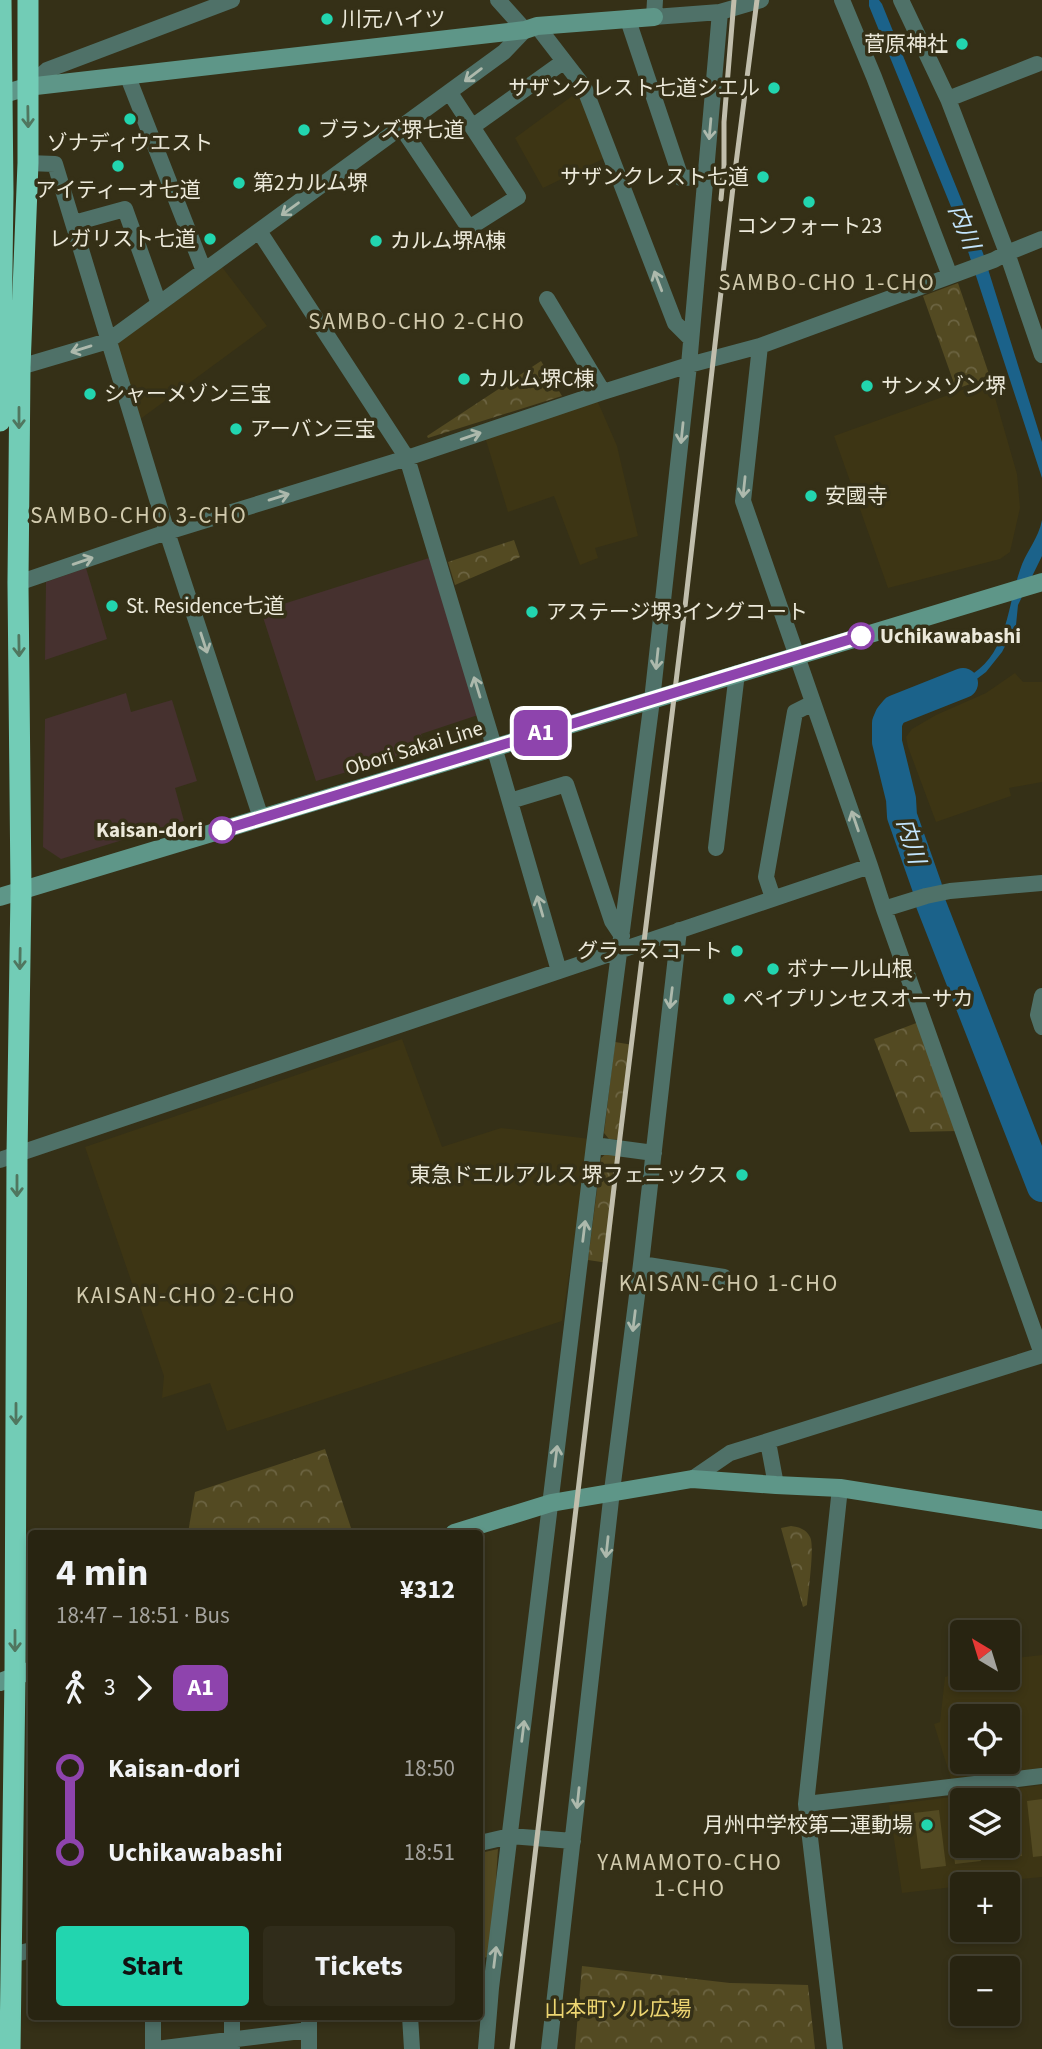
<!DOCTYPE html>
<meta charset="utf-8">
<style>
body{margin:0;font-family:"Source Sans 3","Noto Sans JP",sans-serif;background:#302c1a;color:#f1f3f6;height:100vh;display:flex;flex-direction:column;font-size:26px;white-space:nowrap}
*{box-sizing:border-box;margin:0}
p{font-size:23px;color:#a5a49f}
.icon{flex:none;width:38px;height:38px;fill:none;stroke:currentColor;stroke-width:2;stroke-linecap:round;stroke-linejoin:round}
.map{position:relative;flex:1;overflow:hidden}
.drawer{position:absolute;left:28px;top:1530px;width:455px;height:490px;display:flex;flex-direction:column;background:#282411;border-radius:7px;box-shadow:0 4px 10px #0003,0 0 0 2px #444131}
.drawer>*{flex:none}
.badge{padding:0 14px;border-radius:10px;font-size:24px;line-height:46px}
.needle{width:46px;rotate:322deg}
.fabs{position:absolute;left:950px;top:1620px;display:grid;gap:14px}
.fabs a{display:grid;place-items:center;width:70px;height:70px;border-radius:7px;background:#282411;box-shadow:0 4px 10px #0003,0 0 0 2px #444131;font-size:35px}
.map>.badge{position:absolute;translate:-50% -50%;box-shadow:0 0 0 4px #fff}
.legs{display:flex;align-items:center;gap:10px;height:77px;padding:0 28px;font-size:23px}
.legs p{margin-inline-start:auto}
.head{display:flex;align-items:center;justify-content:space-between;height:119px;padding:0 28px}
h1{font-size:38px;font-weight:700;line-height:52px}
.cta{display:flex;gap:14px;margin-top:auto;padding:14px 28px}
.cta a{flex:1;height:80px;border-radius:7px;background:#22d5af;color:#111;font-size:28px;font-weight:700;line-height:80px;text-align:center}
.cta a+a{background:#302c1a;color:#f1f3f6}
ul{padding:0 28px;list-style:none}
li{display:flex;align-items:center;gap:24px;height:84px;font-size:26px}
li i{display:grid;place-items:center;width:10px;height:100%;margin:0 9px;background:currentColor}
li i::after{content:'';width:18px;height:18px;margin:-9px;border:5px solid;border-radius:50%;background:#282411}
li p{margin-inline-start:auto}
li:first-child i{background:linear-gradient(#0000 50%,currentColor 0)}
li:last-child i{background:linear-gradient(currentColor 50%,#0000 0)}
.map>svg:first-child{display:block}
.commercial{fill:#46312f}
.built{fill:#3d3514;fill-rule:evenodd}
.grass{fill:#534a22}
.forest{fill:url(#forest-crowns)}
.water{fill:#1b628a}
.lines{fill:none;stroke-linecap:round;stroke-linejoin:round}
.river{stroke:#1b628a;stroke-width:30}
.street{stroke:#4f7168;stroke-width:16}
.secondary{stroke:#5e9688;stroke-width:18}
.highway{stroke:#72ccb6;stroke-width:21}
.rail{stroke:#c1beac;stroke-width:5}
.oneway{stroke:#adb9ac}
.oneway2{stroke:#50765f}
.line-1-casing{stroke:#fff;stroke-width:16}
.line-1{stroke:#8e44ad;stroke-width:10}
.poi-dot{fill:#22d5af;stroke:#353017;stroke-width:2.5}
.stop-1-dot{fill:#fff;stroke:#8e44ad;stroke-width:3.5}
.labels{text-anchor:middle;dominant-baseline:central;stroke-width:7;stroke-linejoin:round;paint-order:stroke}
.poi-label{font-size:21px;fill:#ece9da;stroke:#353017;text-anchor:start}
.stop-label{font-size:21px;font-weight:bold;fill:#ece9da;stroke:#353017;text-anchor:start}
.street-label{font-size:21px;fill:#ece9da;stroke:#353017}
.park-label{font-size:21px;fill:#edd571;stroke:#353017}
.water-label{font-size:23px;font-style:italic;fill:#c3e5fd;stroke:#353017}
.neighbourhood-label{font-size:23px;letter-spacing:2px;fill:#d1caad;stroke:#353017}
</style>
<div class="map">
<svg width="1042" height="2049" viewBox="0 0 1042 2049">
<defs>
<pattern id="forest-crowns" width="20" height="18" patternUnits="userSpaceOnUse" patternTransform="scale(1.75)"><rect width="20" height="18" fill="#534a22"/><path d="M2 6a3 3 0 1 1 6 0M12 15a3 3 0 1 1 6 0" fill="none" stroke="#6c6442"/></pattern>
</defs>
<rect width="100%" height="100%" fill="#353017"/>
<path class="commercial" d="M 429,558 L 478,715 L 421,734 L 426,749 L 316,781 L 261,611 Z
M 86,568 L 107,639 L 45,660 L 46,582 Z
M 126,693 L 131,712 L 172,700 L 197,781 L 175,788 L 184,821 L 61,859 L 43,847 L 45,719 Z"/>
<path class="built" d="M 579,91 L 605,158 L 543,188 L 515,138 Z
M 222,267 L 267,326 L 139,420 L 116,351 L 119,342 Z
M 990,380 L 1017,474 L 1020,508 L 1010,552 L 1000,559 L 888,588 L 834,436 Z
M 597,400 L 617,446 L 638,536 L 595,548 L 598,558 L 580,565 L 554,496 L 508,512 L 485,437 Z
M 1015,673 L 1023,682 L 1042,682 L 1042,782 L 1009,788 L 1011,796 L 936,822 L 908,747 L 906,737 L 912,729 L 936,715 L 986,693 Z
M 402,1039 L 442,1147 L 501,1128 L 590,1139 L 562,1321 L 227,1431 L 210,1383 L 162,1398 L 164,1376 L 85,1147 Z
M 1042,1655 L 1042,1769 L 951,1779 L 934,1724 L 940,1722 L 945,1677 L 962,1672 L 962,1678 L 1008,1678 L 1008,1659 ZM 962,1717 L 1008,1717 L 1008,1762 L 962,1762 Z
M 1042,1785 L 1042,1877 L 962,1885 L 962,1886 L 902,1893 L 889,1805 ZM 962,1801 L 1008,1801 L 1008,1846 L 962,1846 Z"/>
<path class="grass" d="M 1042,1799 L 1042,1856 L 1033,1857 L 1027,1801 Z
M 1016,1801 L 1022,1856 L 997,1859 L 996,1846 L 1008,1846 L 1008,1802 Z
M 962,1806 L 962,1846 L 979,1846 L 981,1861 L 955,1864 L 949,1808 Z
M 939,1810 L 946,1866 L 921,1869 L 914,1813 Z
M 498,1849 L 491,1956 L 480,1959 L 480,1853 Z"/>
<path class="forest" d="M 958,283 L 990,377 L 956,389 L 923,296 Z
M 541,361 L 562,396 L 428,438 L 427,436 Z
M 514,540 L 520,557 L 455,585 L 448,562 Z
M 919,1022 L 957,1131 L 910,1132 L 874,1039 Z
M 615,1042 L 633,1045 L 621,1140 L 609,1139 L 604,1133 Z
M 607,1153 L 620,1155 L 608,1263 L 588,1260 L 601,1158 Z
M 325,1449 L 352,1531 L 344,1533 L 188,1533 L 195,1492 Z
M 791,1526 C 799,1527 806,1529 810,1537 C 815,1545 808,1593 807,1605 L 803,1607 L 781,1528 Z
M 582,1966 L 730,1983 L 808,1985 L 815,2049 L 575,2049 Z"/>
<path class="water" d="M 869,0 L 879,0 L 882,4 L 983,253 L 1042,442 L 1042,478 L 963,236 L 869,6 Z
M 1042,520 L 1042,556 L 1018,605 L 1016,625 L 1002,652 L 986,672 L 974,681 L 927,702 L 925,695 C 938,689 954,685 966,678 C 1008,655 1006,611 1020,570 C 1025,553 1039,538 1042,520 Z"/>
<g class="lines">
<path class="river" d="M 963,683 L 895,710 L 890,716 L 887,723 L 887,742 L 901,799 L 902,816 L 927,887 L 931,904 L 1042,1187"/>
<path class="street" d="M 655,0 L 654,17 L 720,12 L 761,0
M 842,0 L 874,77 L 950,276
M 901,0 L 948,99 L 1007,253 L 1042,355
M 628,20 L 681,178 L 706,177
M 537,26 L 584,87 L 675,323 L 691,339
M 128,77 L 204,271
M 27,87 L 47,70 L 232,0
M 948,99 L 1037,64
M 472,127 L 563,62
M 402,128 L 469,228 L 518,197 L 450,93
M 28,163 L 55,164 L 167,532 L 261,818
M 74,223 L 125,209 L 159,304
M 259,231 L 407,458 L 490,733 L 559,971
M 547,299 L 603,392
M 760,346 L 743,501 L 870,866 L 884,909 L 1042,1354
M 20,367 L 108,341 L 504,52 L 525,30 L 498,0
M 18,583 L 167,532 L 407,458 L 603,392 L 689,365 L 760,346 L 994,260 L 1007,253 L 1042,239
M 510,801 L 566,784 L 612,921 L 622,936
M 716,848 L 737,673
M 773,898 L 766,877 L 795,712 L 813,703
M 884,909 L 926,896 L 950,891 L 1042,883
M 1042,996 L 1038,1015 L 1042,1027
M 594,1145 L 654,1153
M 0,1160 L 870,866
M 641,1264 L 724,1277
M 768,1442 L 776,1485
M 692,1479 L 730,1453 L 1042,1355
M 806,1804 L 1042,1776
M 480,1843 L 510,1836 L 573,1841
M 11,1955 L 32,1950
M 309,2016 L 309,2049
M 410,2016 L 412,2049
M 232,2047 L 232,2016
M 153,2049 L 153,2016
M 156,2049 L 309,2030
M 486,2049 L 491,1988 L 594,1145 L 652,700 L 689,365 L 720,12
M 549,2049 L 612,1491 L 641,1264 L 679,930
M 835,2049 L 806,1804 L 840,1488"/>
<path class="secondary" d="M 0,95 L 27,87 L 525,30 L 537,26 L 654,17
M 0,897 L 1042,582
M 454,1533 L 551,1503 L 692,1479 L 776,1485 L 840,1488 L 1042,1520
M 0,1682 L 32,1670"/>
<path class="highway" d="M 0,421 L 3,192 L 1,0
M 10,2049 L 15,1675 L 17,1155 L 21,891 L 18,583 L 20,367 L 28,163 L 28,0"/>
<path class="rail" d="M 721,199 L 724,167 L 724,122 L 734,0
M 512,2049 L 620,1137 L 682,633 L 733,187 L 757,0"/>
</g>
<defs><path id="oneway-shaft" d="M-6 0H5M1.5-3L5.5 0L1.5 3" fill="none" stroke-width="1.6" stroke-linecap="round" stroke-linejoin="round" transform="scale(1.75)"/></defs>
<g class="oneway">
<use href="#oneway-shaft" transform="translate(473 75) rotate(143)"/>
<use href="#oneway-shaft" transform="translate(710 129) rotate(95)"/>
<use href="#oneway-shaft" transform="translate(290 209) rotate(144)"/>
<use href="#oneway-shaft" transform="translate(658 281) rotate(-111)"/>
<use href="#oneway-shaft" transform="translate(81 349) rotate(163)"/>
<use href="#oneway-shaft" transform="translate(682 433) rotate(96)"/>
<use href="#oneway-shaft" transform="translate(471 436) rotate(-19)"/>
<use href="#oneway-shaft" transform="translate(744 487) rotate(96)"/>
<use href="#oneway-shaft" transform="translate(279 497) rotate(-17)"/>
<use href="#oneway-shaft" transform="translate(83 561) rotate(-19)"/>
<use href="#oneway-shaft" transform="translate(204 643) rotate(72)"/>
<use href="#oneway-shaft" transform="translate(657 659) rotate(96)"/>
<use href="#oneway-shaft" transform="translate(477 687) rotate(-107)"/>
<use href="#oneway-shaft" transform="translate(855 821) rotate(-109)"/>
<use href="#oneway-shaft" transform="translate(540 906) rotate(-106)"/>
<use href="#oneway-shaft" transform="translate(671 998) rotate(97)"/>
<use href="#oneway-shaft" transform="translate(584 1231) rotate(-83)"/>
<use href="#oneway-shaft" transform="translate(634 1321) rotate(97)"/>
<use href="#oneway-shaft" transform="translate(556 1456) rotate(-83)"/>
<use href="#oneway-shaft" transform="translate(607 1547) rotate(96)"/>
<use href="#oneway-shaft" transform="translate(523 1731) rotate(-83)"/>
<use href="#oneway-shaft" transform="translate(578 1798) rotate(96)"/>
<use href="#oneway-shaft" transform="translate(495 1957) rotate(-83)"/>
</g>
<g class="oneway2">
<use href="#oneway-shaft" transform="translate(28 117) rotate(89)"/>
<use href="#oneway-shaft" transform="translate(19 418) rotate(90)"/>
<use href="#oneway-shaft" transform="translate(19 646) rotate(89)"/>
<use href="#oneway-shaft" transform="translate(20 959) rotate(91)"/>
<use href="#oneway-shaft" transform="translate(17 1186) rotate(90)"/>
<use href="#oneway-shaft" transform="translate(16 1414) rotate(90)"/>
<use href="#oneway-shaft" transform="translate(15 1641) rotate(90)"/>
</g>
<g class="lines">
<defs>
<path id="line-1" d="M 222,830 L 861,636"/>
</defs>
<use href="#line-1" class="line-1-casing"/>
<use href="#line-1" class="line-1"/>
</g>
<g class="poi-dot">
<circle cx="327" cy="19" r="7"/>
<circle cx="962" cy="44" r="7"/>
<circle cx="774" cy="88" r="7"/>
<circle cx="130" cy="119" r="7"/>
<circle cx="304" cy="130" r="7"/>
<circle cx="118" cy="166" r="7"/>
<circle cx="763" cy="177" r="7"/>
<circle cx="239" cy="183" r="7"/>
<circle cx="809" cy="202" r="7"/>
<circle cx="210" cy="239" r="7"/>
<circle cx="376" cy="241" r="7"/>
<circle cx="464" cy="379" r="7"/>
<circle cx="867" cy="386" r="7"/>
<circle cx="90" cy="394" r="7"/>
<circle cx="236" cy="429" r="7"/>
<circle cx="811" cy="496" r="7"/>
<circle cx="112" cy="606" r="7"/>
<circle cx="532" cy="612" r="7"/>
<circle cx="737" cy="951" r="7"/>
<circle cx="773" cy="969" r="7"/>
<circle cx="729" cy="999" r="7"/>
<circle cx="742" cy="1175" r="7"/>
<circle cx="927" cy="1825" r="7"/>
</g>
<g class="stop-1-dot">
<circle cx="861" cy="636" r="12"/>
<circle cx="222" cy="830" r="12"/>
</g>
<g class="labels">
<g class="poi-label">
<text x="341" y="19">川元ハイツ</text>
<text x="948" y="44" text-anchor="end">菅原神社</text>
<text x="760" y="88" text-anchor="end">サザンクレスト七道シエル</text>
<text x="318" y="130">ブランズ堺七道</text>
<text x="130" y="143" text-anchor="middle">ゾナディウエスト</text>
<text x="749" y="177" text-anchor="end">サザンクレスト七道</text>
<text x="253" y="183">第2カルム堺</text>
<text x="118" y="190" text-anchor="middle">アイティーオ七道</text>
<text x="809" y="226" text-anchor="middle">コンフォート23</text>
<text x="196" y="239" text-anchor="end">レガリスト七道</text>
<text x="390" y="241">カルム堺A棟</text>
<text x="478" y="379">カルム堺C棟</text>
<text x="881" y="386">サンメゾン堺</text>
<text x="104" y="394">シャーメゾン三宝</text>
<text x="250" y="429">アーバン三宝</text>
<text x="825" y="496">安國寺</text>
<text x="126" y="606">St. Residence七道</text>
<text x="546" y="612">アステージ堺3イングコート</text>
<text x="723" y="951" text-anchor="end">グラースコート</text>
<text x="787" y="969">ボナール山根</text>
<text x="743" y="999">ペイプリンセスオーサカ</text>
<text x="728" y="1175" text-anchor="end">東急ドエルアルス 堺フェニックス</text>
<text x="913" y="1825" text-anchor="end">月州中学校第二運動場</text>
</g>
<g class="stop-label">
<text x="880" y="636">Uchikawabashi</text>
<text x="203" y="830" text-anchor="end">Kaisan-dori</text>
</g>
<g class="street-label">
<text transform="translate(414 748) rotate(-17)">Obori Sakai Line</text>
</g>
<g class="park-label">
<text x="618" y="2009">山本町ソル広場</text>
</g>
<g class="water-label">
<text transform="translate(964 227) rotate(68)">内川</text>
<text transform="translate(911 841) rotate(73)">内川</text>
</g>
<g class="neighbourhood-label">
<text x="827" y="282">SAMBO-CHO 1-CHO</text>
<text x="417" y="321">SAMBO-CHO 2-CHO</text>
<text x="139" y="515">SAMBO-CHO 3-CHO</text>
<text x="729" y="1283">KAISAN-CHO 1-CHO</text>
<text x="186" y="1295">KAISAN-CHO 2-CHO</text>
<text x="690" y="1862">YAMAMOTO-CHO<tspan x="690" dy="26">1-CHO</tspan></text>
</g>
</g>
</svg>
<div class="fabs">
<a><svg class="needle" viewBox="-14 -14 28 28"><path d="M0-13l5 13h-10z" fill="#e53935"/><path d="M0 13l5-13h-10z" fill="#a5a49f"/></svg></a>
<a><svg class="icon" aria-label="locate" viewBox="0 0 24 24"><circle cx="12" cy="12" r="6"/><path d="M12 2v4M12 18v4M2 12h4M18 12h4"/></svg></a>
<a><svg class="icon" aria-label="layers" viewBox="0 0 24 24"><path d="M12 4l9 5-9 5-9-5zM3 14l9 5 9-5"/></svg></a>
<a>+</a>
<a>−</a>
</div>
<b class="badge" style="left:541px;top:733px;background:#8e44ad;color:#fff">A1</b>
<section class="drawer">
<div class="head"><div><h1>4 min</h1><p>18:47 – 18:51 · Bus</p></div><b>¥312</b></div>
<div class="legs"><svg class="icon" aria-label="walk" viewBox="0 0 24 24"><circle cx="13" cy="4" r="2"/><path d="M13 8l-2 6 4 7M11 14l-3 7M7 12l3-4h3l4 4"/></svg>3<svg class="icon" aria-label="forward" viewBox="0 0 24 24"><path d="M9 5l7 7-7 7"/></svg><b class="badge" style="background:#8e44ad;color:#fff">A1</b></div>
<ul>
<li><i style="color:#8e44ad"></i><b>Kaisan-dori</b><p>18:50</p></li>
<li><i style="color:#8e44ad"></i><b>Uchikawabashi</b><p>18:51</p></li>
</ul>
<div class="cta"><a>Start</a><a>Tickets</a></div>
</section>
</div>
